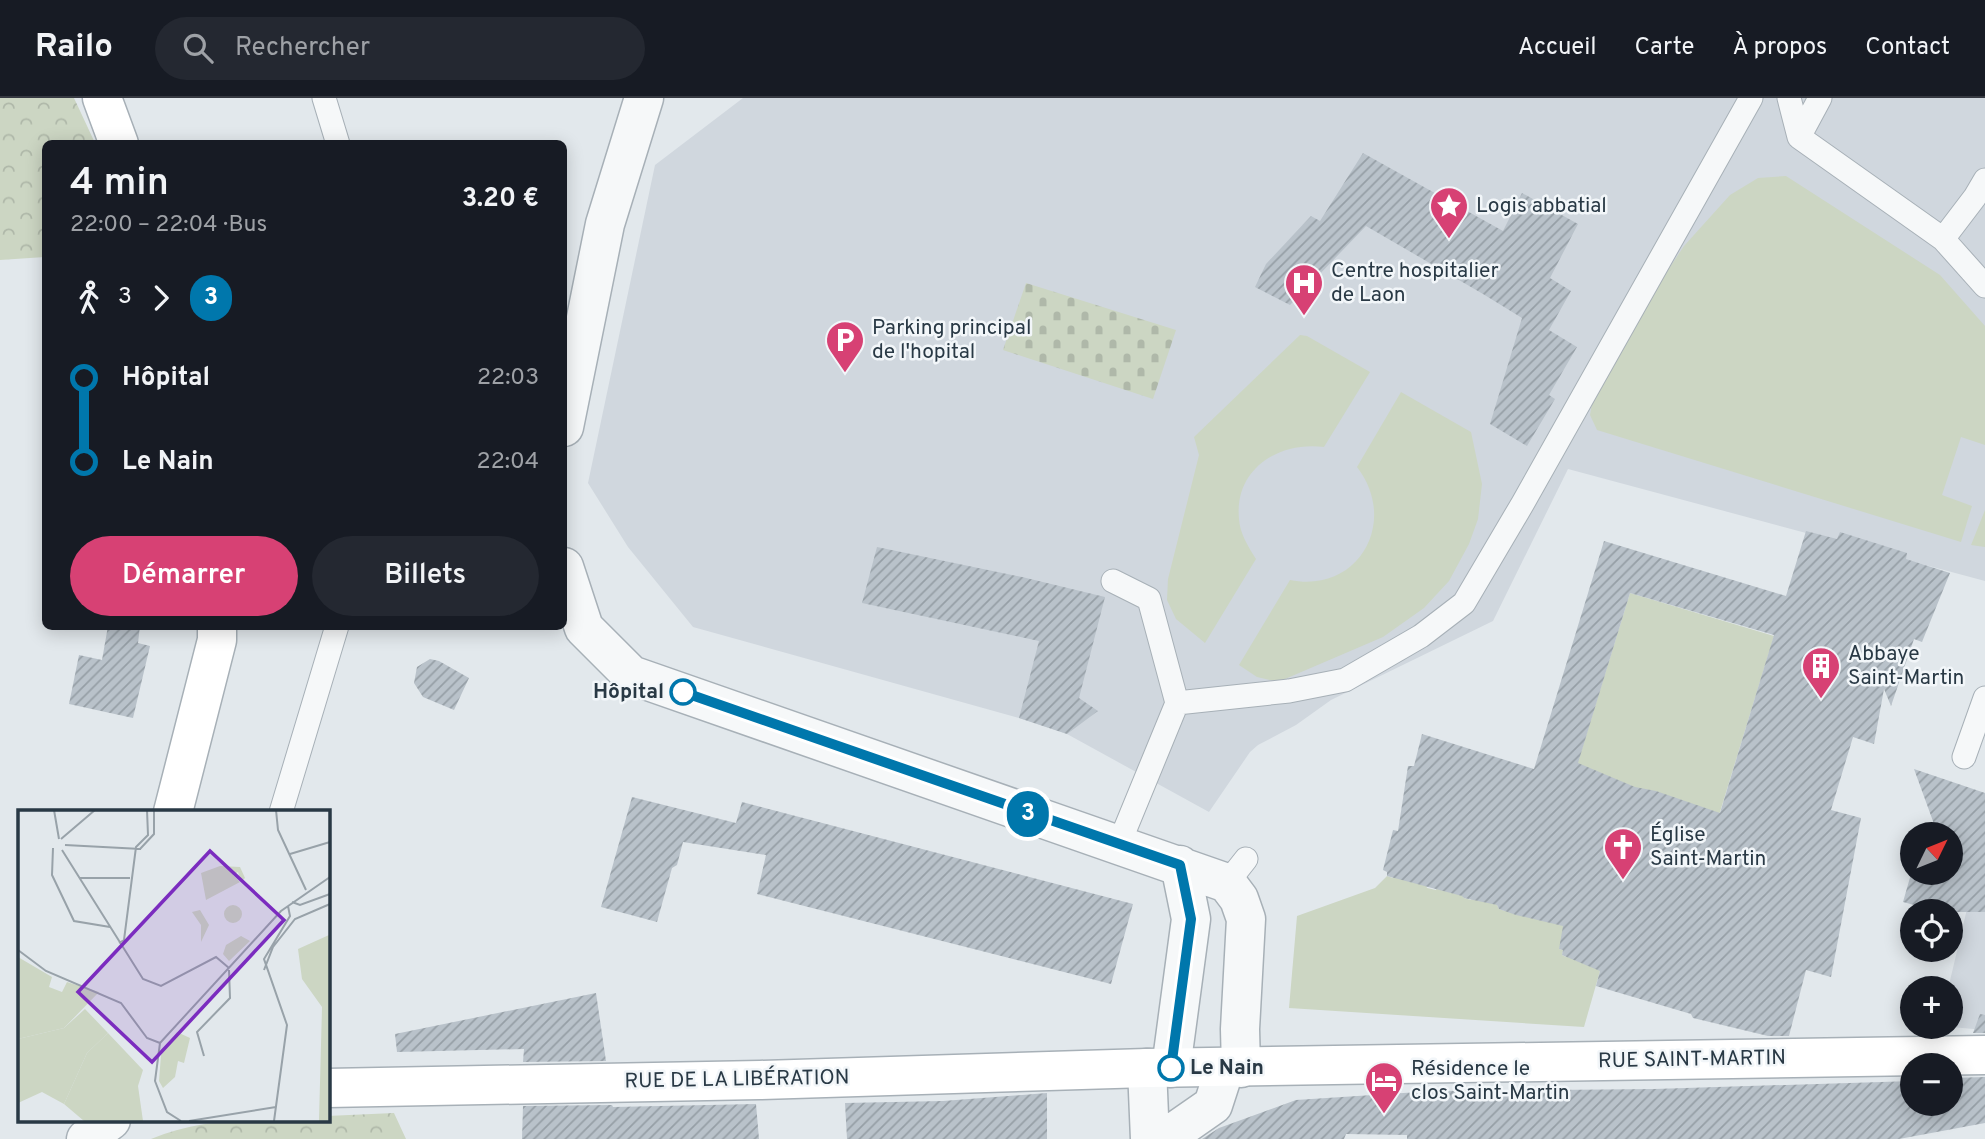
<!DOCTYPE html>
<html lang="fr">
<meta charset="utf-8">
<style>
body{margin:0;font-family:Overpass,sans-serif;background:#242831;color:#f1f3f6;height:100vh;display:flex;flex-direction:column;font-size:26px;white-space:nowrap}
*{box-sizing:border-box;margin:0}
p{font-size:23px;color:#9ea1a6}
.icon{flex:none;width:38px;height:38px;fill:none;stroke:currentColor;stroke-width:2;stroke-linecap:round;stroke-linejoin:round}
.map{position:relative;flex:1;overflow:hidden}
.details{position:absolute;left:42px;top:42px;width:525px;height:490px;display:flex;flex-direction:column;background:#171b24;border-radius:10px;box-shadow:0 4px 18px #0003}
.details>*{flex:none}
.badge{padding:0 14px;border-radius:23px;font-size:24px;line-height:46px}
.needle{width:46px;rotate:47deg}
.fabs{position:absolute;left:1900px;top:724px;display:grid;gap:14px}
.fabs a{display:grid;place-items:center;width:63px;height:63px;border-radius:50%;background:#171b24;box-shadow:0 4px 18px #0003;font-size:35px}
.map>.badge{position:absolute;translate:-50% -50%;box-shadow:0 0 0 4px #fff}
.legs{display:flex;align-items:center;gap:10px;height:77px;padding:0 28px;font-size:23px}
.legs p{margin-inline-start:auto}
.headline{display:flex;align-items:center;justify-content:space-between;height:119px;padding:0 28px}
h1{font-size:38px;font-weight:600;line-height:52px}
.cta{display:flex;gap:14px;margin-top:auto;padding:14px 28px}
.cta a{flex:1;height:80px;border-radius:42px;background:#d74174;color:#fff;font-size:28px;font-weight:600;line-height:80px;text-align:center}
.cta a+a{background:#242831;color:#f1f3f6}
ul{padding:0 28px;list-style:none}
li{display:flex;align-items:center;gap:24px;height:84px;font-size:26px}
li i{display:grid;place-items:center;width:10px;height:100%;margin:0 9px;background:currentColor}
li i::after{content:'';width:18px;height:18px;margin:-9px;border:5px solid;border-radius:50%;background:#171b24}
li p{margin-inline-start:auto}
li:first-child i{background:linear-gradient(#0000 50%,currentColor 0)}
li:last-child i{background:linear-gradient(currentColor 50%,#0000 0)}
header{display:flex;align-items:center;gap:42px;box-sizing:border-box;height:98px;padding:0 35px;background:#171b24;border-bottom:2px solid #363941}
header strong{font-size:33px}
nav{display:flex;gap:38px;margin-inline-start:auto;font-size:24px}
.search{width:490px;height:63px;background:#242831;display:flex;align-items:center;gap:18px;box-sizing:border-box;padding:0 24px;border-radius:38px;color:#9ea1a6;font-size:26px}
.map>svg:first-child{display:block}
.built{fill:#d0d7de}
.green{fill:#ccd6c3}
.forest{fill:url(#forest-crowns)}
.cemetery{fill:url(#cemetery-stones)}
.building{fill:url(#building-hatch);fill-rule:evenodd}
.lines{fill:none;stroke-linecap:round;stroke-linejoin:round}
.service-casing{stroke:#a7b0b7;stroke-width:25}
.minor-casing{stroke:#a7b0b7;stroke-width:41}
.tertiary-casing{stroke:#a7b0b7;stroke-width:41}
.secondary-casing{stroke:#a7b0b7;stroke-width:41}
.service{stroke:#f6f8f9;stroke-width:23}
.minor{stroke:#f6f8f9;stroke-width:38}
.tertiary{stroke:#f6f8f9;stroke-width:38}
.secondary{stroke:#fff;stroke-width:38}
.line-1-casing{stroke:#fff;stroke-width:16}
.line-1{stroke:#0077ac;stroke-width:10}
.stop-1-dot{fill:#fff;stroke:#0077ac;stroke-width:3.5}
.labels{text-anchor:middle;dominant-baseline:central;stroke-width:5;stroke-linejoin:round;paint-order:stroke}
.poi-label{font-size:21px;fill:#293945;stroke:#f2f6f9;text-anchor:start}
.stop-label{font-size:21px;font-weight:bold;fill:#293945;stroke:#f2f6f9;text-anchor:end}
.street-label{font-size:21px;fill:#293945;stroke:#f2f6f9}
.inset-road{fill:none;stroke:#98a2a9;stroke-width:2}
.view{fill:#7b2cbf;fill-opacity:0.15;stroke:#7b2cbf;stroke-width:3.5}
.inset-edge{fill:none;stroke:#293945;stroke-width:3.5}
</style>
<header>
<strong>Railo</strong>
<div class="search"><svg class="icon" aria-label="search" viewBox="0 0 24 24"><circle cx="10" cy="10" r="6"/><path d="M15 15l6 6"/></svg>Rechercher</div>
<nav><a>Accueil</a><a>Carte</a><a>À propos</a><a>Contact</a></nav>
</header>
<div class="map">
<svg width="1985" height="1041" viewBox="0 0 1985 1041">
<defs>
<pattern id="forest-crowns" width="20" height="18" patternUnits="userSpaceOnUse" patternTransform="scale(1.75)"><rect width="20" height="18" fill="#ccd6c3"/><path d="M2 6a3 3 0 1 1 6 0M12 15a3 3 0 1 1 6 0" fill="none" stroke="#afb8a9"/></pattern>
<pattern id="cemetery-stones" width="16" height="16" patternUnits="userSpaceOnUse" patternTransform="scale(1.75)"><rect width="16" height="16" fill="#ccd6c3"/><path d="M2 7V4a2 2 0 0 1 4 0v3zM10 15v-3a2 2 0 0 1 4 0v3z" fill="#afb8a9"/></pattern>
<pattern id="building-hatch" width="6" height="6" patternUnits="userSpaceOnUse" patternTransform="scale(1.75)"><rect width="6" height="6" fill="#b9c2ca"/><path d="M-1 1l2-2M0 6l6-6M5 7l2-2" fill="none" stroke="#969fa6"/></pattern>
</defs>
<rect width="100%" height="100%" fill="#e2e8ec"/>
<path class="built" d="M 743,0 L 1985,0 L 1985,483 L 1568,371 L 1493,523 L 1331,602 L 1296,627 L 1258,647 L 1250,654 L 1209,714 L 1067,636 L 1019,620 L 693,529 L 628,449 L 588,385 L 655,67 Z
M 1985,735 L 1985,932 L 1951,929 L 1951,891 L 1948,891 Z"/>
<path class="green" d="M 1786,78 L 1940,177 L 1985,228 L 1985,347 L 1961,339 L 1942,397 L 1972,408 L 1961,444 L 1597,332 L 1590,317 L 1594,294 L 1634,223 L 1684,148 L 1730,97 L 1758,80 Z
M 1300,237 L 1307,238 L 1370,274 L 1324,349 C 1279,343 1234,371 1239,421 C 1240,436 1248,448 1256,461 L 1205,545 L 1176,521 L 1167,502 L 1168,481 L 1199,357 L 1194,339 Z
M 1401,294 L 1471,334 L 1482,386 L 1478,421 L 1469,446 L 1449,483 L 1424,510 L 1383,539 L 1278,584 L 1257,579 L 1239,567 L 1290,482 C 1359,496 1399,423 1357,369 Z
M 1985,412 L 1985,449 L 1971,447 Z
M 1630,495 L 1774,538 L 1716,727 L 1572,683 Z
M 1394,776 L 1425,785 L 1427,790 L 1436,792 L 1437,789 L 1462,796 L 1464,800 L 1471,802 L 1473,799 L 1496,805 L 1499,811 L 1505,813 L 1509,810 L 1542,823 L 1543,820 L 1569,828 L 1559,851 L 1563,852 L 1562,857 L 1566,859 L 1568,855 L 1602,866 L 1584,929 L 1289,910 L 1297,818 L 1375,790 L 1387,778 L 1393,780 Z"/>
<path class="forest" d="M 0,0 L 74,0 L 95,45 L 46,46 L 45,159 L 0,162 Z
M 394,1015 L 406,1041 L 151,1041 C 209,1017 266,1022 327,1022 L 327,1018 Z"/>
<path class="cemetery" d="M 1026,185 L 1176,232 L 1153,301 L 1003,252 Z"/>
<path class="building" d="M 1363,55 L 1503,133 L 1522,95 L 1578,126 L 1550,180 L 1571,193 L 1549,232 L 1577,249 L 1549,297 L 1555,301 L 1527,348 L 1490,326 L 1522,220 L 1483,196 L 1366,128 L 1290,207 L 1255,189 L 1266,166 L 1311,118 L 1320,123 Z
M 1806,433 L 1837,441 L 1840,434 L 1907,455 L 1906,461 L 1950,475 L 1922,544 L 1914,541 L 1891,608 L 1884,591 L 1874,646 L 1853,639 L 1831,712 L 1861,720 L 1831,879 L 1806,872 L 1789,938 L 1768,938 L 1693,920 L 1691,916 L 1596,888 L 1600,873 L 1562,857 L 1563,852 L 1559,851 L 1563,828 L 1516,817 L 1499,811 L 1497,807 L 1464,800 L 1462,798 L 1387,778 L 1387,774 L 1383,772 L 1393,732 L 1398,733 L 1408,668 L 1414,668 L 1422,636 L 1534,671 L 1604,443 L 1786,498 ZM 1630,495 L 1774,537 L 1720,715 L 1656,693 L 1635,689 L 1578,665 Z
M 877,449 L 1022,479 L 1105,499 L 1079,600 L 1098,613 L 1067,636 L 1019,620 L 1039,543 L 862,505 Z
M 108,528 L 140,528 L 138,545 L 150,548 L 133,620 L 69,606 L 79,557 L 102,562 Z
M 430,561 L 439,563 L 469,580 L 454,612 L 423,599 L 414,585 L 417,569 Z
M 1914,671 L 1985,695 L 1985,814 L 1940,814 L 1903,804 L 1913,769 L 1913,775 L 1951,775 L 1951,737 L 1938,737 Z
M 632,699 L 736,725 L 742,704 L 1133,806 L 1111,886 L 757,796 L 766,757 L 683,744 L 677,767 L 672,770 L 657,824 L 601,809 Z
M 596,895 L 606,963 L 523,964 L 524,951 L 397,954 L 395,936 Z
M 1980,916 L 1985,917 L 1985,935 L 1973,935 Z
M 1985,979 L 1985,1025 L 1899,1041 L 1407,1041 L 1407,1037 L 1346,1036 L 1344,1041 L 1202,1041 L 1219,1030 L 1296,1002 L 1434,993 L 1654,991 L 1913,983 L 1913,1006 L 1951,1006 L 1951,980 Z
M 1047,995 L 1047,1041 L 847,1041 L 845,1005 L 943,1003 Z
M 756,1006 L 759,1041 L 522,1041 L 523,1008 L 612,1007 L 613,1009 Z"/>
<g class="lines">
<defs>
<path id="service" d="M 324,0 L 338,46
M 1789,0 L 1799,39 L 1943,141 L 1985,188
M 1799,39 L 1820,0
M 1943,141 L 1975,99 L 1985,82
M 1113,483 L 1149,501 L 1177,605 L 1119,746
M 1177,605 L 1289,593 L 1345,582 L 1421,538 L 1464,505 L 1523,405 L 1751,0
M 1964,659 L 1985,600
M 281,714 L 337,528
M 1227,785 L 1246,761"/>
<path id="minor" d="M 1147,970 L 1150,1041
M 86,1041 L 111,1022
M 1164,1041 L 1213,1007 L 1225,970"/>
<path id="tertiary" d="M 564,329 L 605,126 L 644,0
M 564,469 L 584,530 L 631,577 L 1227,785 L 1239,801 L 1246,821 L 1240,931 L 1241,970
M 1171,970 L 1191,821 L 1180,767"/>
<path id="secondary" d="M 102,0 L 119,46
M 173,714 L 217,542 L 217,528
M 327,990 L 760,982 L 1147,970 L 1985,957"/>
</defs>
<use href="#service" class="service-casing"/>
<use href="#minor" class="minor-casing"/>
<use href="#tertiary" class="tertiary-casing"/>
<use href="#secondary" class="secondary-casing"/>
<use href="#service" class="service"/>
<use href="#minor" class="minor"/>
<use href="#tertiary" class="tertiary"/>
<use href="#secondary" class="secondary"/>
</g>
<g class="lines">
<defs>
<path id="line-1" d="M 683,594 L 1180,767 L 1191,821 L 1171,970"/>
</defs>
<use href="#line-1" class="line-1-casing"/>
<use href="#line-1" class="line-1"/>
</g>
<defs>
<symbol id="sight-pin" viewBox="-11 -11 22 30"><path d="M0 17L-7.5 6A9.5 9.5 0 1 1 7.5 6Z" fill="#d74174" stroke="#f2f6f9"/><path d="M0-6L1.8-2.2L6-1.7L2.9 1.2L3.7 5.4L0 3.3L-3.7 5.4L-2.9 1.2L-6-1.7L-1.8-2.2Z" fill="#fff"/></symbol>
<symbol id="hospital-pin" viewBox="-11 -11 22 30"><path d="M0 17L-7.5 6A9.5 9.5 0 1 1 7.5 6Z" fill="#d74174" stroke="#f2f6f9"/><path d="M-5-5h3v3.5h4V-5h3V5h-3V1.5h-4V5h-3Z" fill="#fff"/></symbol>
<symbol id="parking-pin" viewBox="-11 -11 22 30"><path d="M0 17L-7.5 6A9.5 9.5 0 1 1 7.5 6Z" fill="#d74174" stroke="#f2f6f9"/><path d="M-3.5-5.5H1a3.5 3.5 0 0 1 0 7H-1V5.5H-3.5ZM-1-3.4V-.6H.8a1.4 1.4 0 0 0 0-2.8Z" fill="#fff"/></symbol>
<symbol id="building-pin" viewBox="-11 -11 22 30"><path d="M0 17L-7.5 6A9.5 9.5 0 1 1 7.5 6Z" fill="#d74174" stroke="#f2f6f9"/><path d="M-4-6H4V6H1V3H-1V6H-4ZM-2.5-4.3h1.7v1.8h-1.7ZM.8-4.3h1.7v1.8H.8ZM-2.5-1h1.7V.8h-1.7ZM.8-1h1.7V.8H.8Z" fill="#fff"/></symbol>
<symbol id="church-pin" viewBox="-11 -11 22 30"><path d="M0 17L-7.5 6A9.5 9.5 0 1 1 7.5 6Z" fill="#d74174" stroke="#f2f6f9"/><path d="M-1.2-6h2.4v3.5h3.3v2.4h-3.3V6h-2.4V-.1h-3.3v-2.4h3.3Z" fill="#fff"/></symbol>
<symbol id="hotel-pin" viewBox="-11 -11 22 30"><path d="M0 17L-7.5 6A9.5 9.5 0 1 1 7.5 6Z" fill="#d74174" stroke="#f2f6f9"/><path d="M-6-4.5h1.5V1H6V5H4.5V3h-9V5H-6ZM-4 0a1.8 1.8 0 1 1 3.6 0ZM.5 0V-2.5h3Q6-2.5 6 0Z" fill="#fff"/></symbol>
</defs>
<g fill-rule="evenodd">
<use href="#sight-pin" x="1427" y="86" width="44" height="60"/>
<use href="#hospital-pin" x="1282" y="163" width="44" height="60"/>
<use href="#parking-pin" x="823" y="220" width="44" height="60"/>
<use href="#building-pin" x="1799" y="546" width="44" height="60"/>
<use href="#church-pin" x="1601" y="727" width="44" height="60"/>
<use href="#hotel-pin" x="1362" y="961" width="44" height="60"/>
</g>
<g class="stop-1-dot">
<circle cx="683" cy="594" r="12"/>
<circle cx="1171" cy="970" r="12"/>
</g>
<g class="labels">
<g class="poi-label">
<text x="1476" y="108">Logis abbatial</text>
<text x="1331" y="173">Centre hospitalier<tspan x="1331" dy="24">de Laon</tspan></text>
<text x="872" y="230">Parking principal<tspan x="872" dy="24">de l'hopital</tspan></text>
<text x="1848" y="556">Abbaye<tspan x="1848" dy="24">Saint-Martin</tspan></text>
<text x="1650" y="737">Église<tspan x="1650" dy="24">Saint-Martin</tspan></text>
<text x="1411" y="971">Résidence le<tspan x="1411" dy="24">clos Saint-Martin</tspan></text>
</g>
<g class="stop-label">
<text x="664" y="594">Hôpital</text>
<text x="1190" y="970" text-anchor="start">Le Nain</text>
</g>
<g class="street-label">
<text transform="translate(1692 962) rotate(-1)">RUE SAINT-MARTIN</text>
<text transform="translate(737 982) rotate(-1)">RUE DE LA LIBÉRATION</text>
</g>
</g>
<g transform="translate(18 712)">
<rect width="312" height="312" fill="#e2e8ec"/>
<path d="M 202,56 L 222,57 L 227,68 L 223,72 L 220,62 L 215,65 L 222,72 L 188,90 L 183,63 ZM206 104a9 9 0 1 1 18 0a9 9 0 1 1-18 0ZM 182,100 L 191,115 L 183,132 L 183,115 L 174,102 ZM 223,126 L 232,131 L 211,151 L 205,144 L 208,135 ZM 67,199 L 90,223 L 69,243 L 46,294 L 24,282 L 0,293 L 0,229 L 46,218 Z" fill="#ccd6c3"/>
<path d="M 311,125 L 311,311 L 301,311 L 304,197 L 284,169 L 280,139 ZM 0,147 L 34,167 L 31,177 L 44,182 L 49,172 L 81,182 L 46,218 L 0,229 ZM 159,222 L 172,228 L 166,253 L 160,251 L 157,267 L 145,278 L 141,271 L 143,245 ZM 90,223 L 125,260 L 120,276 L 125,311 L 66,311 L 46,294 L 69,243 Z" fill="#ccd6c3"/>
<path class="inset-road" d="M 36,0 L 41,29M 258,0 L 260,20 L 288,80M 43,29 L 77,0M 47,35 L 123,39M 35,38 L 34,65 L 56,111 L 92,117M 122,39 L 136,24 L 136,0M 44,40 L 125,169 L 143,176 L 198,147 L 211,158M 272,44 L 312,32M 62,68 L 112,68M 274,92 L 282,95 L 312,84M 101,133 L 106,130 L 118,37 L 130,25 L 129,0M 0,140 L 28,161 L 103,193 L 129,228 L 142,233 L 263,101 L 312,67M 246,160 L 255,137 L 277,109 L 312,94M 142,233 L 137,271 L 149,302 L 163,311M 186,246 L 179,222 L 212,188 L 211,160M 171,311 L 258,297M 256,311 L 269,215 L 246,149 L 272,106 L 270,96"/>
<path class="view" d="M 192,41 L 266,110 L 134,252 L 60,182 Z"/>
<rect width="312" height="312" class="inset-edge"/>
</g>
</svg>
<div class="fabs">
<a><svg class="needle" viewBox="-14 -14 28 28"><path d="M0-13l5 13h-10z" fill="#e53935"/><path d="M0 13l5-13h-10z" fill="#9ea1a6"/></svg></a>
<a><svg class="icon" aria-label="locate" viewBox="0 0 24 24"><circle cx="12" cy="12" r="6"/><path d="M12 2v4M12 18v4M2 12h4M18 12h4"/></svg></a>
<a>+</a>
<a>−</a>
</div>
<b class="badge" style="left:1028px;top:716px;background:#0077ac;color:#fff">3</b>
<section class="details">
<div class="headline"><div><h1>4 min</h1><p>22:00 – 22:04 · Bus</p></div><b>3.20 €</b></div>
<div class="legs"><svg class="icon" aria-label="walk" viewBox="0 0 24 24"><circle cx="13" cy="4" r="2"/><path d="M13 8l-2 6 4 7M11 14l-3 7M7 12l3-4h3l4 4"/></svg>3<svg class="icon" aria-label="forward" viewBox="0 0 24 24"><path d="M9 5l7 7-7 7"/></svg><b class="badge" style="background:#0077ac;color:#fff">3</b></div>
<ul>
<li><i style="color:#0077ac"></i><b>Hôpital</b><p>22:03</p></li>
<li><i style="color:#0077ac"></i><b>Le Nain</b><p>22:04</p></li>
</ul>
<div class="cta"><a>Démarrer</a><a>Billets</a></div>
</section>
</div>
